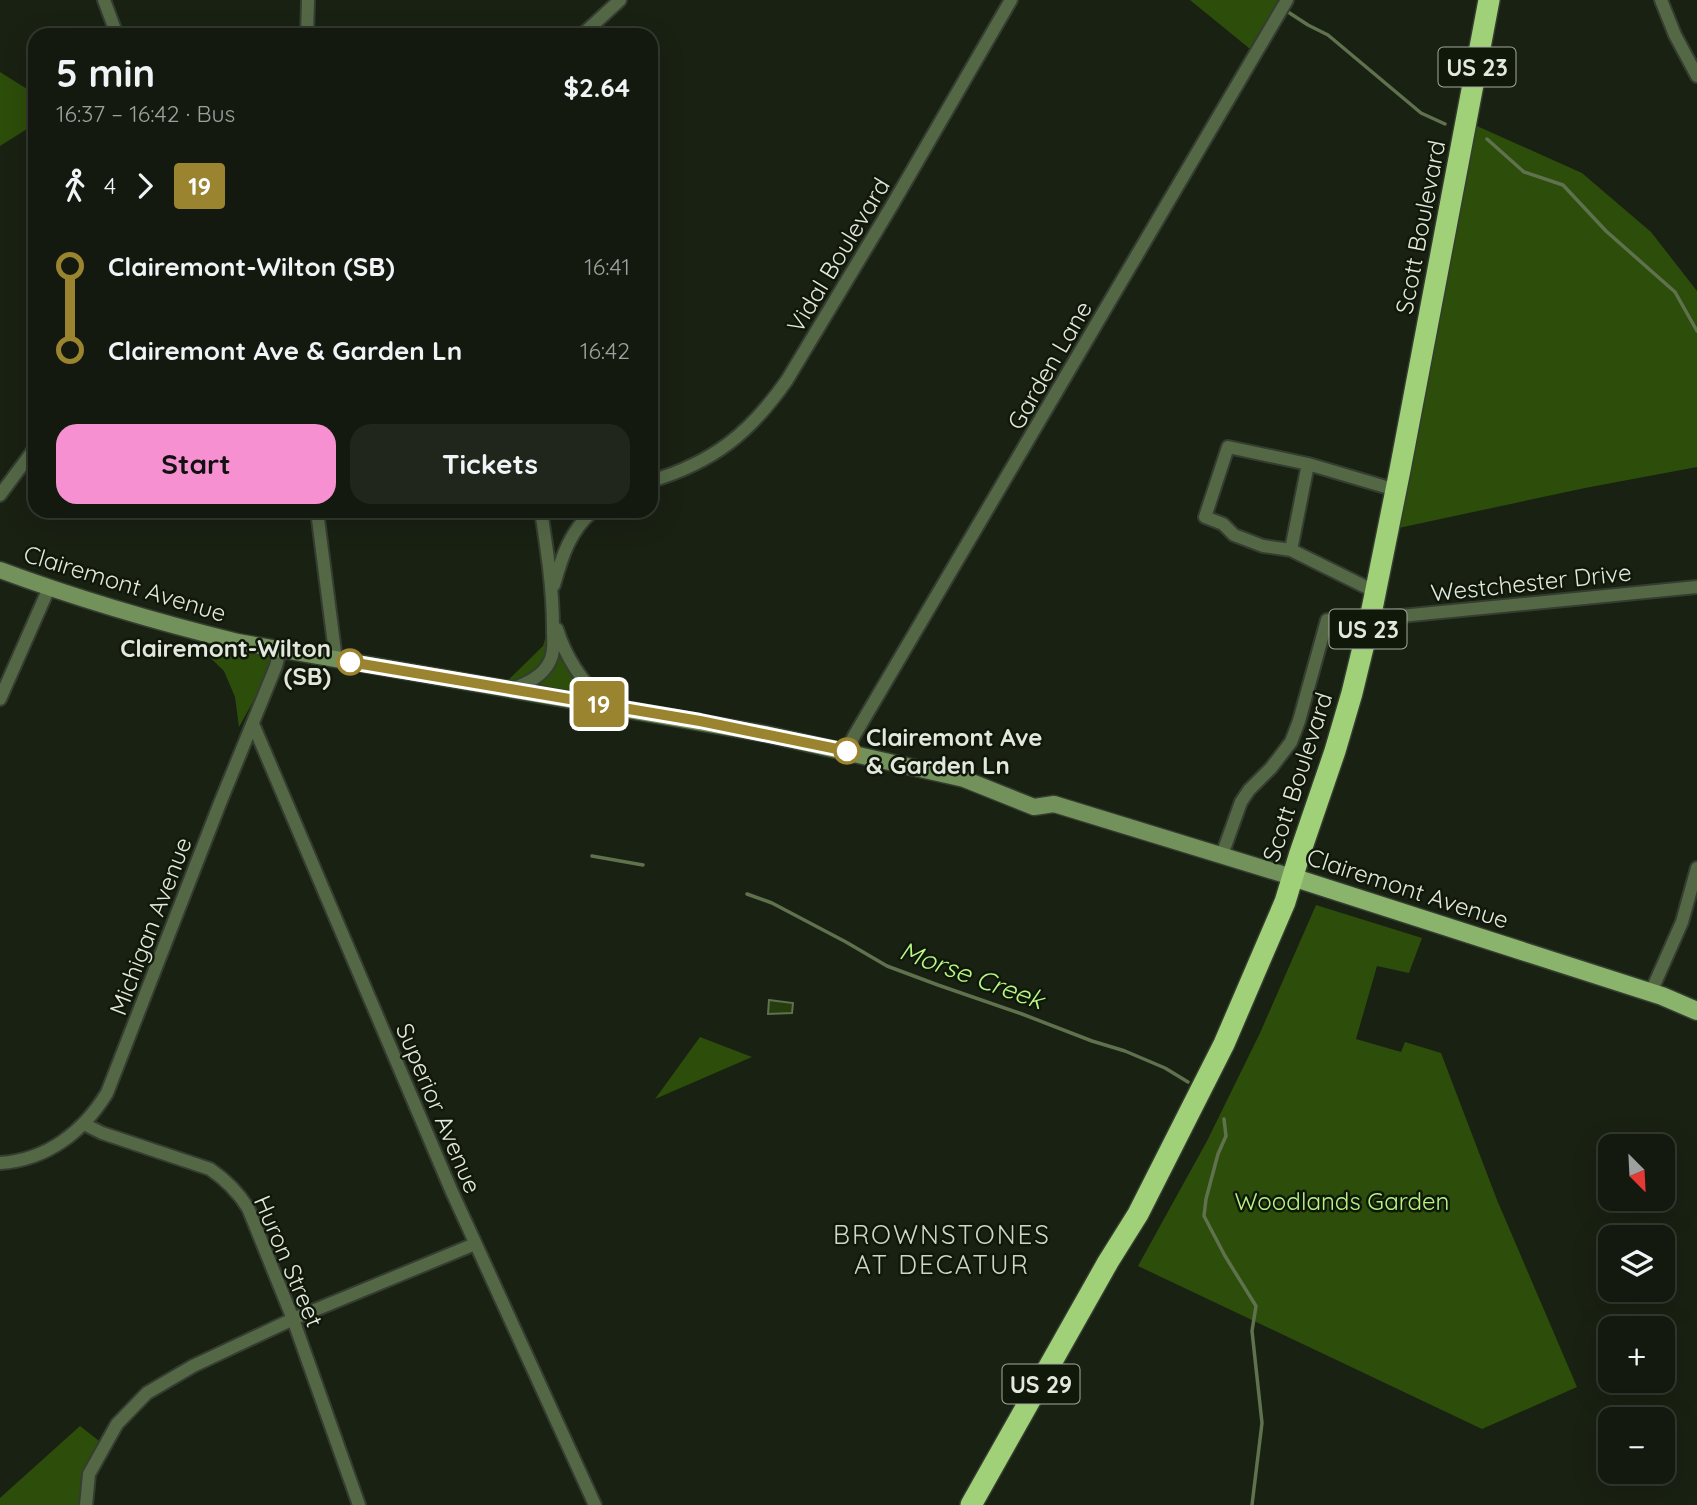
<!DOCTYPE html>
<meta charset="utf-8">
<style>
body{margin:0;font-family:Quicksand,sans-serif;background:#20261c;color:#f1f3f6;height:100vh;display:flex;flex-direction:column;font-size:26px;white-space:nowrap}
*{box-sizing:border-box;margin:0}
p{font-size:23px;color:#9da09e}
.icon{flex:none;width:38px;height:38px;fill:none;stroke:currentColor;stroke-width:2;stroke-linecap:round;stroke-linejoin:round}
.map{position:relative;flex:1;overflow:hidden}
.sheet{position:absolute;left:28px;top:28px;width:630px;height:490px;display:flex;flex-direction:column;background:#13190e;border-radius:21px;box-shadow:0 7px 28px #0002,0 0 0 2px #32382e}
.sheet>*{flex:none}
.badge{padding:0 14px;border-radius:5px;font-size:24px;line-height:46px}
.needle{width:46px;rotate:156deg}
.fabs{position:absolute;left:1598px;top:1134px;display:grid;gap:14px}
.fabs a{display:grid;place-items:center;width:77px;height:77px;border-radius:14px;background:#13190e;box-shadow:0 7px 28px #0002,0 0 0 2px #32382e;font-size:35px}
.map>.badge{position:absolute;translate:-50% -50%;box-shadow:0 0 0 4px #fff}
.legs{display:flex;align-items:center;gap:10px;height:77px;padding:0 28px;font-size:23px}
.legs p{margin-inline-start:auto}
.headline{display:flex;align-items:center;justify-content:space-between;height:119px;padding:0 28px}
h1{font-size:38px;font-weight:800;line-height:52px}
.primary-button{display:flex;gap:14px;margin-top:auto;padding:14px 28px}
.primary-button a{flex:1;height:80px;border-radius:21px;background:#f690d0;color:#111;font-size:28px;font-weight:800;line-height:80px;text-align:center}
.primary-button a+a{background:#20261c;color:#f1f3f6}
ul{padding:0 28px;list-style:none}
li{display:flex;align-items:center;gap:24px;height:84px;font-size:26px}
li i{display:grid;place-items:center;width:10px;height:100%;margin:0 9px;background:currentColor}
li i::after{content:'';width:18px;height:18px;margin:-9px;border:5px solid;border-radius:50%;background:#13190e}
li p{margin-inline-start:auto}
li:first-child i{background:linear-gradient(#0000 50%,currentColor 0)}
li:last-child i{background:linear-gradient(currentColor 50%,#0000 0)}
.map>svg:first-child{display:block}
.green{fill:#2d4d0a}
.water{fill:#263e0f;stroke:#5f714d;stroke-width:2}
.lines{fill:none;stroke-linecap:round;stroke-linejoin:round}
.stream{stroke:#5f714d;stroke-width:3.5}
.street-casing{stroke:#353d30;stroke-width:16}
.secondary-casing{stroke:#353d30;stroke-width:19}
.primary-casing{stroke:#353d30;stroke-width:21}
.highway-casing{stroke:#353d30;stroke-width:24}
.street{stroke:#546846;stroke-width:12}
.secondary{stroke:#73925b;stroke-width:16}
.primary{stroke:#8ab36b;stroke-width:18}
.highway{stroke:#a0d179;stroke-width:21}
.line-1-casing{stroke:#fff;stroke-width:16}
.line-1{stroke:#9b842f;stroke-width:10}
.stop-1-dot{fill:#fff;stroke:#9b842f;stroke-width:3.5}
.labels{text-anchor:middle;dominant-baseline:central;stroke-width:5;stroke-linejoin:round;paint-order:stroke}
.shield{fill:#10180a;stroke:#a4aa9f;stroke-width:2}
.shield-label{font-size:23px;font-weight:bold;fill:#e3e8df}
.street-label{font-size:24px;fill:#e3e8df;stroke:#10180a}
.stop-label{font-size:24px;font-weight:bold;fill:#e3e8df;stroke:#10180a;text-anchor:end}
.park-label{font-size:24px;fill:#b5f483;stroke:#10180a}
.water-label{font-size:26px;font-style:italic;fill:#b9f987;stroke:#10180a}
.neighbourhood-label{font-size:26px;letter-spacing:2px;fill:#ccd8c4;stroke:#10180a}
</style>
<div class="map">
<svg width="1697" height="1505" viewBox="0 0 1697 1505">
<rect width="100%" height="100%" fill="#192113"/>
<path class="green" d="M 1190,0 L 1288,0 L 1255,53 Z
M 0,72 L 35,94 L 35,124 L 0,146 Z
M 1459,118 L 1582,173 L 1651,232 L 1697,291 L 1697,467 L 1585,488 L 1394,529 Z
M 553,612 L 558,632 L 604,707 L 500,688 L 543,646 Z
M 198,646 L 281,651 L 239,727 L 235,697 L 224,671 Z
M 1316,905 L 1422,938 L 1409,973 L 1377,966 L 1356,1039 L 1401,1052 L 1405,1042 L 1441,1053 L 1497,1200 L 1577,1387 L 1482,1429 L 1138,1266 L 1207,1141 L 1260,1033 Z
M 700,1037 L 752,1057 L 655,1099 Z
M 80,1426 L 103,1444 L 81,1505 L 0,1505 L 0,1498 Z"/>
<path class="water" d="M 769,1000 L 793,1003 L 792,1013 L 768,1014 Z"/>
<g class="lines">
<path class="stream" d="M 1285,10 L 1308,25 L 1328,35 L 1421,113 L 1445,124
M 1487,139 L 1524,172 L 1563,185 L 1606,231 L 1675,292 L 1697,331
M 592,856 L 643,865
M 747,894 L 772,903 L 846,942 L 887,966 L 938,985 L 1022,1014 L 1092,1041 L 1125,1051 L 1165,1068 L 1188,1082
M 1224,1119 L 1226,1136 L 1218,1154 L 1206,1199 L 1204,1216 L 1225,1256 L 1256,1306 L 1252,1331 L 1262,1423 L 1252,1505"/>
<defs>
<path id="street" d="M 104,0 L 117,35
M 1661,0 L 1675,35 L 1697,76
M 307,35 L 308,0
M 582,35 L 620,0
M 651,481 C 714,462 750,433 787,380 L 891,207 L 1011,0
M 0,495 L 35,448
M 317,511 L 336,660
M 1291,550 L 1308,464
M 554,585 C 562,556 570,531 593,511
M 1376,592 L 1291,550 L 1263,546 L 1234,535 L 1223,524 L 1205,517 L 1228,447 L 1308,464 L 1396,490
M 1370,619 L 1697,587
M 557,629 C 566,659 584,684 606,705
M 512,689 C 528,683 543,676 550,661 C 555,651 553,639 553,629 C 553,589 547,550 541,511
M 0,699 L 49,588
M 253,724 L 452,1192 L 595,1505
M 847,751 L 854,736 L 1287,0
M 1222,855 L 1241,802 L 1249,790 L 1271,768 L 1291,742 L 1299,721 L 1327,620
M 1651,992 L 1682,922 L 1697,868
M 84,1124 L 102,1133 L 210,1169 C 226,1180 238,1192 248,1208 L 293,1319 L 359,1505
M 0,1163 C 47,1160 83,1132 107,1093 L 220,803 L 276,666 L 280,650
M 86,1505 L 89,1474 L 117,1424 L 147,1393 L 193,1366 L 293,1319 L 475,1244"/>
<path id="secondary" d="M 0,570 C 78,599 157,622 238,642 L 766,734 L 964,779 L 1034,807 L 1054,804 L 1292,877"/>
<path id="primary" d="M 1292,877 L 1662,996 L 1697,1011"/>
<path id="highway" d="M 971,1505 L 1108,1262 L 1138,1214 L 1224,1044 L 1285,902 L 1299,856 L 1335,751 L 1352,693 L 1370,619 L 1400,470 L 1489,0"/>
</defs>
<use href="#street" class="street-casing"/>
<use href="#secondary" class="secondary-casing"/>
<use href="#primary" class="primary-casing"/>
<use href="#highway" class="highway-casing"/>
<use href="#street" class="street"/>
<use href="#secondary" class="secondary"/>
<use href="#primary" class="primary"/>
<use href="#highway" class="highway"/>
</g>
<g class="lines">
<defs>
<path id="line-1" d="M 350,662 L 700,721 L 847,751"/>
</defs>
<use href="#line-1" class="line-1-casing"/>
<use href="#line-1" class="line-1"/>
</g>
<g class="stop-1-dot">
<circle cx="350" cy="662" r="12"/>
<circle cx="847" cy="751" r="12"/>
</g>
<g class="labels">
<g class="shield">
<rect x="1438.5" y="47.5" width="77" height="39" rx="5"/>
<rect x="1329.5" y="609.5" width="77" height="39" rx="5"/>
<rect x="1002.5" y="1364.5" width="77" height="39" rx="5"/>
</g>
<g class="shield-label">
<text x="1477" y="67">US 23</text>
<text x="1368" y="629">US 23</text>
<text x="1041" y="1384">US 29</text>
</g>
<g class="street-label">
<text transform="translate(1420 227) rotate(-79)">Scott Boulevard</text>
<text transform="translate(838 255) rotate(-59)">Vidal Boulevard</text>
<text transform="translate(1049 365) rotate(-60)">Garden Lane</text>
<text transform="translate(1531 582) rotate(-6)">Westchester Drive</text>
<text transform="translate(125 583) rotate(17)">Clairemont Avenue</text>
<text transform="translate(1297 777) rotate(-72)">Scott Boulevard</text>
<text transform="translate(1408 888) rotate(18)">Clairemont Avenue</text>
<text transform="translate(150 926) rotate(-69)">Michigan Avenue</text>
<text transform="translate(439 1108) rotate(67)">Superior Avenue</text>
<text transform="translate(289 1261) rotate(67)">Huron Street</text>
</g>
<g class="stop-label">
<text x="331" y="648">Clairemont-Wilton<tspan x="331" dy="28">(SB)</tspan></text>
<text x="866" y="737" text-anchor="start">Clairemont Ave<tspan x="866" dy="28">&amp; Garden Ln</tspan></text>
</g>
<g class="park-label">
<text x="1342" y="1201">Woodlands Garden</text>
</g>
<g class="water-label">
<text transform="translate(972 975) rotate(20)">Morse Creek</text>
</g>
<g class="neighbourhood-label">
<text x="942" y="1234">BROWNSTONES<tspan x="942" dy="30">AT DECATUR</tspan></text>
</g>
</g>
</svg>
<div class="fabs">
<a><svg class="needle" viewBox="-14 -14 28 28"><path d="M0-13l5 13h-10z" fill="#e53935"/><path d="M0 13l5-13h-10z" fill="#9da09e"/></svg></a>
<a><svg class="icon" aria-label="layers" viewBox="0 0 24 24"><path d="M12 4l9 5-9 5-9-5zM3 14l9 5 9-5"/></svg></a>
<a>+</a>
<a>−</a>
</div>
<b class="badge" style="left:599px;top:704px;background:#9b842f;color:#fff">19</b>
<section class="sheet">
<div class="headline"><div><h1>5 min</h1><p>16:37 – 16:42 · Bus</p></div><b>$2.64</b></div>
<div class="legs"><svg class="icon" aria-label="walk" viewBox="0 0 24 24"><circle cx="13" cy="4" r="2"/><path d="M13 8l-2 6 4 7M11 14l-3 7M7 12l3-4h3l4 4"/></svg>4<svg class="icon" aria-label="forward" viewBox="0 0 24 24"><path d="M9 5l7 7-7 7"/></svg><b class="badge" style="background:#9b842f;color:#fff">19</b></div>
<ul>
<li><i style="color:#9b842f"></i><b>Clairemont-Wilton (SB)</b><p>16:41</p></li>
<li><i style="color:#9b842f"></i><b>Clairemont Ave &amp; Garden Ln</b><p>16:42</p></li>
</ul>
<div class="primary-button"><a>Start</a><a>Tickets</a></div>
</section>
</div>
